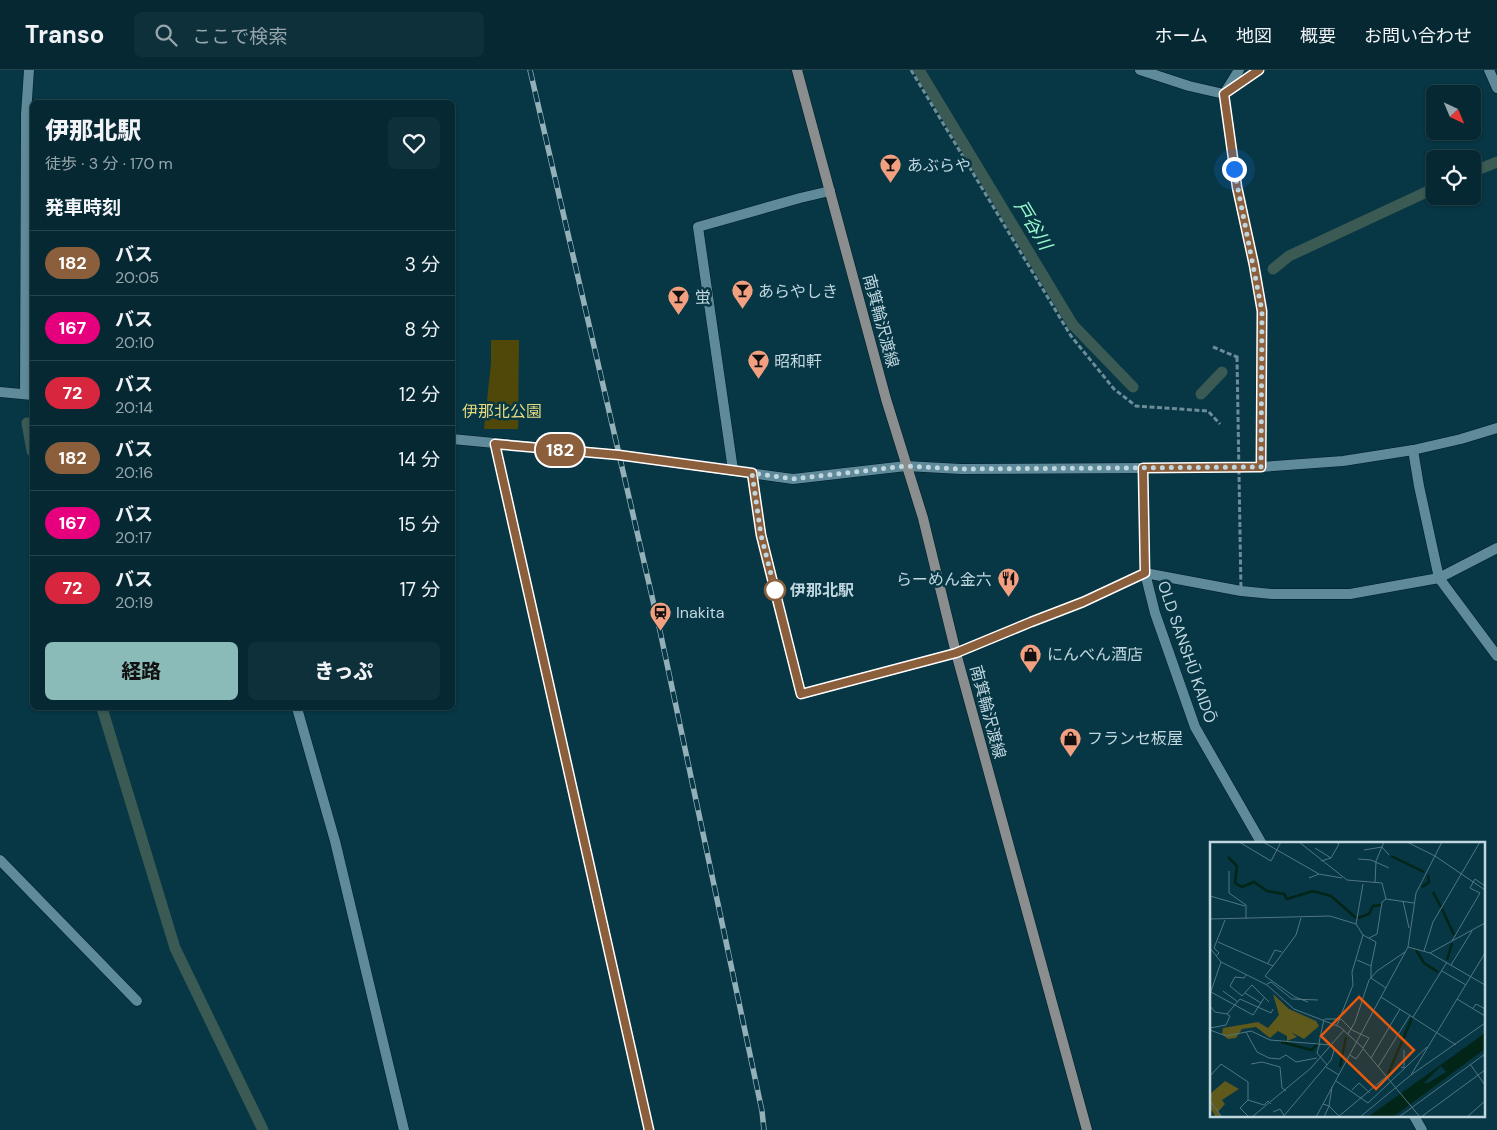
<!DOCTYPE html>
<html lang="ja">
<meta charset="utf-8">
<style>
body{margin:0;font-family:"DM Sans","Noto Sans JP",sans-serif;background:#0e303b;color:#f1f3f6;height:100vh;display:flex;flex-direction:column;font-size:19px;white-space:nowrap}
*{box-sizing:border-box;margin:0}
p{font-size:16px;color:#97a6ac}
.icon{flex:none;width:28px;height:28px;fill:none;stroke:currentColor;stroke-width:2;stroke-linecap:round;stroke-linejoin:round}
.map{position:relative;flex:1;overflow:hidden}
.drawer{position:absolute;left:30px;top:30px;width:425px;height:610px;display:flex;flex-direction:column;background:#052833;border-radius:8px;box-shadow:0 1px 4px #0004,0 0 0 1px #26444e}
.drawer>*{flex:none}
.badge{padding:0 10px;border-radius:16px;font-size:18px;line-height:32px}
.needle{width:32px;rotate:136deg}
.tools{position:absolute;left:1426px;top:15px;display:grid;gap:10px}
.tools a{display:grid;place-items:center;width:55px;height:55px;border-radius:8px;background:#052833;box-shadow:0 1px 4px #0004,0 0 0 1px #26444e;font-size:25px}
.you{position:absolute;width:25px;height:25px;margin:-12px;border:4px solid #fff;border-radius:50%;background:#1a73e8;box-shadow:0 0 0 8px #1a73e833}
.map>.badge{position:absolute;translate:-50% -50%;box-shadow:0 0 0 2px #fff}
h2{padding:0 15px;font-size:19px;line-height:45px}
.round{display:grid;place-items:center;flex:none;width:52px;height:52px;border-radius:8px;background:#0e303b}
.overview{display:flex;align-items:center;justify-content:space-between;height:85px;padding:0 15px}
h1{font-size:24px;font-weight:800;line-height:38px}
.button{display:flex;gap:10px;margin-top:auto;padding:10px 15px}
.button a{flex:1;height:58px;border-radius:8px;background:#8bbbb9;color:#111;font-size:20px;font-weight:800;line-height:58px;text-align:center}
.button a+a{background:#0e303b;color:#f1f3f6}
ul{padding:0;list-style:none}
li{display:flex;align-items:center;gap:15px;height:65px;padding:0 15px;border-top:1px solid #26444e}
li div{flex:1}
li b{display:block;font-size:19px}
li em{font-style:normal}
li .badge{min-width:55px;font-weight:700;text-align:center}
header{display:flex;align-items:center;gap:30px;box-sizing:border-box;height:70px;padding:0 25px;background:#052833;border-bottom:1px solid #26444e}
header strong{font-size:24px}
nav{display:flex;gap:28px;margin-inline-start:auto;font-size:18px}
.search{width:350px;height:45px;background:#0e303b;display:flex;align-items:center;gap:12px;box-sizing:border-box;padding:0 18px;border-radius:8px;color:#97a6ac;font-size:19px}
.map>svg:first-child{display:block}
.green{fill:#4f4809}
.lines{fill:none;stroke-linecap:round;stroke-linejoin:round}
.stream{stroke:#3b5a53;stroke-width:11}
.minor-casing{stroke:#001c27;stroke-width:11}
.tertiary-casing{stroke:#001c27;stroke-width:11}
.secondary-casing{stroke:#001c27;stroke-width:11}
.path{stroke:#6c8d98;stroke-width:3;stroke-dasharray:5 2.5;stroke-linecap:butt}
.minor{stroke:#5e8a9a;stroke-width:10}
.tertiary{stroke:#5e8a9a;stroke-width:10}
.secondary{stroke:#8b8e8f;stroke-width:10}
.rail-casing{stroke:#93afb8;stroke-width:5.5}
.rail{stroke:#073644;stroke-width:4;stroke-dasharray:11;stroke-linecap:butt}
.path-bridge{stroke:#6c8d98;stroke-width:3;stroke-dasharray:5 2.5;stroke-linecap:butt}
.line-casing{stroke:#fff;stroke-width:11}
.line{stroke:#8b5e3c;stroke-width:8}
.walk{stroke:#c1d7df;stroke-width:5;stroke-dasharray:0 9}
.stop-dot{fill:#fff;stroke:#8b5e3c;stroke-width:2.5}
.labels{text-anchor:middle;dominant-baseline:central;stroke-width:5;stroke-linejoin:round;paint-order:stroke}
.poi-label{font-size:16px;fill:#c1d7df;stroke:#073644;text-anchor:start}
.street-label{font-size:16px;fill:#c1d7df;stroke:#073644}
.park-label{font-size:16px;fill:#e4da81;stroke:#073644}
.stop-label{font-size:16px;font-weight:bold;fill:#c1d7df;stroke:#073644;text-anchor:start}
.water-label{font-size:18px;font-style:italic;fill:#99f9cc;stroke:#073644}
.inset-river{fill:none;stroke:#012517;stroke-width:2.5}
.inset-road{fill:none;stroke:#517682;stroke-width:1}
.view{fill:#e8590c;fill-opacity:0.15;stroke:#e8590c;stroke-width:2.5}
.inset-edge{fill:none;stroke:#c1d7df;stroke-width:2.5}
</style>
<header>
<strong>Transo</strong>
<div class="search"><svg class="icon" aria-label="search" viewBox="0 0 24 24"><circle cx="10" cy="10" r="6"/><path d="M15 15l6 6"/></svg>ここで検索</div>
<nav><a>ホーム</a><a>地図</a><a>概要</a><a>お問い合わせ</a></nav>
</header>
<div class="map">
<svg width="1497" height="1060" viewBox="0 0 1497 1060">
<rect width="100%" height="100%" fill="#073644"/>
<path class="green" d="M 491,270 L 519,270 L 518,359 L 484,359 L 491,293 Z"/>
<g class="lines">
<path class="stream" d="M 919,0 L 1073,255 L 1133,317
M 1472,102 L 1497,92
M 1273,199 L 1289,186 L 1435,118
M 1201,324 L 1222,302
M 27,353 L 32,381
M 102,638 L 175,878 L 263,1060"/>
<defs>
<path id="minor" d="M 1140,0 L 1189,16 L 1224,24
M 1489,0 L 1497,18
M 1226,21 L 1239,0
M 1224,24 L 1237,117 L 1254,195 L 1262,241 L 1261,397
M 1224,24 L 1259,0
M 25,324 L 26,44 L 29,0
M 495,374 L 649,1060
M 1413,380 L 1419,416 L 1439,508 L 1497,586
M 1143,398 L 1145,503 L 1155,543 L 1195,657 L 1262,774
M 733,400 L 698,157 L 800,128 L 830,121
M 956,583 L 1031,552 L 1083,532 L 1145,503 L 1241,521 L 1272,524 L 1350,524 L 1439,508 L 1497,478
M 297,638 L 335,771 L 404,1060
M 0,790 L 137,931
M 1414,1046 L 1422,1060"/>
<path id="tertiary" d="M 0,322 L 32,325
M 452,369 L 619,385 L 793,409 L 906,396 L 961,399 L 1143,398 L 1261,397 L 1343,391 L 1413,380 L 1461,369 L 1497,358
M 752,403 L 761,465 L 801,624 L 956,583"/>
<path id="secondary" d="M 797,0 L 886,329 L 923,448 L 956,583 L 1087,1060"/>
</defs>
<use href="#minor" class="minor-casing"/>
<use href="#tertiary" class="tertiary-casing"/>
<use href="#secondary" class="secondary-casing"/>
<path class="path" d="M 911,0 L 1071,266 L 1114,319 L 1136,336 L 1208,341 L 1220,354
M 1213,277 L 1237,287 L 1237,285"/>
<use href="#minor" class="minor"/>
<use href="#tertiary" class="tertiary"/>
<use href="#secondary" class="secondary"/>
<defs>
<path id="rail" d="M 530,0 L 660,561 L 762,1041 L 764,1060"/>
</defs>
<use href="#rail" class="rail-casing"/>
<use href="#rail" class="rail"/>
<path class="path-bridge" d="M 1237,287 L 1241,521"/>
</g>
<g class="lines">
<defs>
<path id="line" d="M 649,1060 L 495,374 L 619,385 L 752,403 L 761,465 L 801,624 L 956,583 L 1031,552 L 1083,532 L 1145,503 L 1143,398 L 1261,397 L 1262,241 L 1254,195 L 1237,117 L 1224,24 L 1259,0"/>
</defs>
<use href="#line" class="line-casing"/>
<use href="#line" class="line"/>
<path class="walk" d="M 775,520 L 761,465 L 752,403 L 793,409 L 906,396 L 961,399 L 1261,397 L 1262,241 L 1234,99"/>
</g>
<defs>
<symbol id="bar-pin" viewBox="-11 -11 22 30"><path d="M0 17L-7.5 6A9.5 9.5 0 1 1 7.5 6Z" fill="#f2a07f" stroke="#073644"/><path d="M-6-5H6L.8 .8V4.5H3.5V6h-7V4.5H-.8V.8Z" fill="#111"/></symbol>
<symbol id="restaurant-pin" viewBox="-11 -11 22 30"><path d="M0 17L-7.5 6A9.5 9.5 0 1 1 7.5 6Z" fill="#f2a07f" stroke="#073644"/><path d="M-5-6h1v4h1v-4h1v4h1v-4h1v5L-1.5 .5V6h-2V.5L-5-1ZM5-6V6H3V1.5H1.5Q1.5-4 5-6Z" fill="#111"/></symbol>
<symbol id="station-pin" viewBox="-11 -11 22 30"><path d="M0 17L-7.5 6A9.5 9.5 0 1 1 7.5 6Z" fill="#f2a07f" stroke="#073644"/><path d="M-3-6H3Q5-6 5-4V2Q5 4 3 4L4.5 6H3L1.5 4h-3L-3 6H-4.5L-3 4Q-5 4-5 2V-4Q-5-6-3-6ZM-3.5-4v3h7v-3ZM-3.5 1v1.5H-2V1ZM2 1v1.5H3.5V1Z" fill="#111"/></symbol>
<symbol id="shop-pin" viewBox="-11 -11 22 30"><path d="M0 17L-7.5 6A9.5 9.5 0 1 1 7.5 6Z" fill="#f2a07f" stroke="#073644"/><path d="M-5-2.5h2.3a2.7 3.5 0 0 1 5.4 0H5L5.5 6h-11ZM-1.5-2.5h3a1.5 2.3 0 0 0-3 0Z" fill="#111"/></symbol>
</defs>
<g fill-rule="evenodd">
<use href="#bar-pin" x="878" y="82" width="25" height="34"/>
<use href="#bar-pin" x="730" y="208" width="25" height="34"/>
<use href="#bar-pin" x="666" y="214" width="25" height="34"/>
<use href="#bar-pin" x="746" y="278" width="25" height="34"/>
<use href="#restaurant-pin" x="996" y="496" width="25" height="34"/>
<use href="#station-pin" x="648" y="530" width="25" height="34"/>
<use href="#shop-pin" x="1018" y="572" width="25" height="34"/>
<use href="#shop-pin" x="1058" y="656" width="25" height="34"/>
</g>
<circle class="stop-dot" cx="775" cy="520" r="10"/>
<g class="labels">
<g class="poi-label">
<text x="907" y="95">あぶらや</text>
<text x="758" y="221">あらやしき</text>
<text x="695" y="227">蛍</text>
<text x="774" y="291">昭和軒</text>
<text x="992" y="509" text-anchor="end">らーめん金六</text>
<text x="676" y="542">Inakita</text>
<text x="1047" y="584">にんべん酒店</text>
<text x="1087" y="668">フランセ板屋</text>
</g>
<g class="street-label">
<text transform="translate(881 251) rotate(75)">南箕輪沢渡線</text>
<text transform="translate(1187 582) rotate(71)">OLD SANSHŪ KAIDŌ</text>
<text transform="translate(988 642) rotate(75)">南箕輪沢渡線</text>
</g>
<g class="park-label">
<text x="502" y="341">伊那北公園</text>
</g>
<g class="stop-label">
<text x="790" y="520">伊那北駅</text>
</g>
<g class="water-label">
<text transform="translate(1033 155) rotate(59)">戸谷川</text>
</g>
</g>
<g transform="translate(1210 772)">
<rect width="275" height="275" fill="#073644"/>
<path d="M 63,152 L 79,167 L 106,179 L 109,184 L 94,197 L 81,190 L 87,195 L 77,199 L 77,194 L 68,189 L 60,196 L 46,185 L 32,187 L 26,196 L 18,197 L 12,192 L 13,186 L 48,180 L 58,186 L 69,173 ZM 15,239 L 29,247 L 12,258 L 15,262 L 8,270 L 11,275 L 6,275 L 0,266 L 0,252 Z" fill="#5f591b"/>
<path d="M 275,191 L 275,207 L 183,275 L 158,275 ZM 231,224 L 236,230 L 218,241 L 214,241 Z" fill="#012517" fill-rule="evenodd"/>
<path class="inset-river" d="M 181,14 L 214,30M 18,15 L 27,24 L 25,41 L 32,45 L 44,40 L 57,49 L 74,52 L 77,57 L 103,49 L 121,54 L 146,76M 212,45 L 219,40 L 218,33M 223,50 L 231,65M 232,67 L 244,93M 148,76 L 159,72 L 163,64 L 171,63M 206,108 L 214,121 L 228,130M 237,118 L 242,101M 71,200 L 102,208 L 107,202M 130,225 L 136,195M 178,232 L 202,176"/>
<path class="inset-road" d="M 29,0 L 61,19 L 71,0M 53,0 L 109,32 L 99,36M 89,0 L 137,38 L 172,41 L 176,57M 197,0 L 225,14 L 275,48M 105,6 L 121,16 L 111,19M 154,8 L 172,5 L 179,13M 121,16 L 129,2 L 126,0M 148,17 L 161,18 L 179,26M 19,29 L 19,51 L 36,63 L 36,77M 109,32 L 132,36M 165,41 L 166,19 L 174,0M 0,54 L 35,64M 176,57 L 204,61M 193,59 L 199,86M 0,77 L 120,74 L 146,82 L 153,93 L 166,100 L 161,124 L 147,118M 146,82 L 153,42M 159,96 L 167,92 L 172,60 L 176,57M 242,99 L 270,51 L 260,46 L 265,37 L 275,44M 8,100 L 63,124 L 86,93 L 91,76M 198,105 L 220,111 L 275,143M 0,106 L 11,120 L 57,143 L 84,167 L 130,185 L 151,204 L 210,275M 214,109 L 223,80 L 270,0M 220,111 L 275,81M 6,114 L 9,111 L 4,106 L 15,78M 58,121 L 65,108 L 72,110M 241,123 L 262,89M 63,124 L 55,134 L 85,155 L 98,160M 161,124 L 161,136 L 176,146M 232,129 L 256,143M 36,133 L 34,136 L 25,135 L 20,144 L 32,154 L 42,143 L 59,160M 57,142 L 61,140 L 82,157 L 108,158M 13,149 L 28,160M 1,150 L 43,173 L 54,156M 35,151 L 51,161M 0,152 L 11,120M 171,155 L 246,203M 247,157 L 275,174M 0,164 L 5,170 L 17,172M 263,166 L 266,162 L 275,167M 203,175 L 237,120M 115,177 L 131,177 L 142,188 L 159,196 L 153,206M 127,183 L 143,143 L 142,130 L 153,93M 0,186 L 16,183 L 20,174 L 17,172 L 30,157 L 61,171 L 63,167M 0,188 L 16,194 L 41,189 L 60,198 L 121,203M 36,190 L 47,210 L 59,216 L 69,217 L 76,213 L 86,220 L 107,216M 138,192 L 145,180 L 159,138 L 167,129 L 195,110M 109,201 L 114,177M 110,201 L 107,211 L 117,223M 140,213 L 146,217 L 153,207M 161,216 L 190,167M 41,222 L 52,220 L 70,225 L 72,246 L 76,249M 260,222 L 275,243M 116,225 L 129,233M 168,225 L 200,173M 191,225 L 194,226 L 194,208M 201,233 L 275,181M 0,234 L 11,222 L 38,240 L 38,258 L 30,266 L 39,275M 126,239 L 158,261M 122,245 L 119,264 L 129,274M 142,248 L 149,241 L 160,251M 38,258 L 54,263 L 58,259 L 61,262M 0,259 L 12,275M 158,261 L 217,205M 113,262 L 119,264 L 114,275M 63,270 L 70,267 L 75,275M 42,275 L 101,226 L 134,188M 73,275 L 121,218 L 124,209 L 122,203M 106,275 L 198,105 L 206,51 L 232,0M 128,275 L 177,234M 150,275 L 201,233 L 275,111M 189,275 L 275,212M 211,275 L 275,228M 257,275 L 275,259"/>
<path class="view" d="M 149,155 L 204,208 L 166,247 L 111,194 Z"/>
<rect width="275" height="275" class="inset-edge"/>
</g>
</svg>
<div class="tools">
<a><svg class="needle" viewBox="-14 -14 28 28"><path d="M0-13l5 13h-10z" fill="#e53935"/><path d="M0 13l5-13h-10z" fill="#97a6ac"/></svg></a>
<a><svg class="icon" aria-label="locate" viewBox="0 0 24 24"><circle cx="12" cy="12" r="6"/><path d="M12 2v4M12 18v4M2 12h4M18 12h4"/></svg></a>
</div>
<div class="you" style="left:1234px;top:99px"></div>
<b class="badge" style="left:560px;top:380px;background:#8b5e3c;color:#fff">182</b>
<section class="drawer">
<div class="overview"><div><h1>伊那北駅</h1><p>徒歩 · 3 分 · 170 m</p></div><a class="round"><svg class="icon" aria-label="heart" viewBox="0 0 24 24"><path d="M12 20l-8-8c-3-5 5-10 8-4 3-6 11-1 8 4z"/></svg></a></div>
<h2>発車時刻</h2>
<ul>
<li><span class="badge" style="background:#8b5e3c;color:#fff">182</span><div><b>バス</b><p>20:05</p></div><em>3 分</em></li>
<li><span class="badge" style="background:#e6007e;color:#fff">167</span><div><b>バス</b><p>20:10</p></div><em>8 分</em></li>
<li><span class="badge" style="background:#d7263d;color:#fff">72</span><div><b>バス</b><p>20:14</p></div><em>12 分</em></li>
<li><span class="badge" style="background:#8b5e3c;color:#fff">182</span><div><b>バス</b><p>20:16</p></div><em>14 分</em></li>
<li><span class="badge" style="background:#e6007e;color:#fff">167</span><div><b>バス</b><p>20:17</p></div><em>15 分</em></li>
<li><span class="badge" style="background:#d7263d;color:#fff">72</span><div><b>バス</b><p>20:19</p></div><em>17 分</em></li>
</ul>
<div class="button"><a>経路</a><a>きっぷ</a></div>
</section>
</div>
